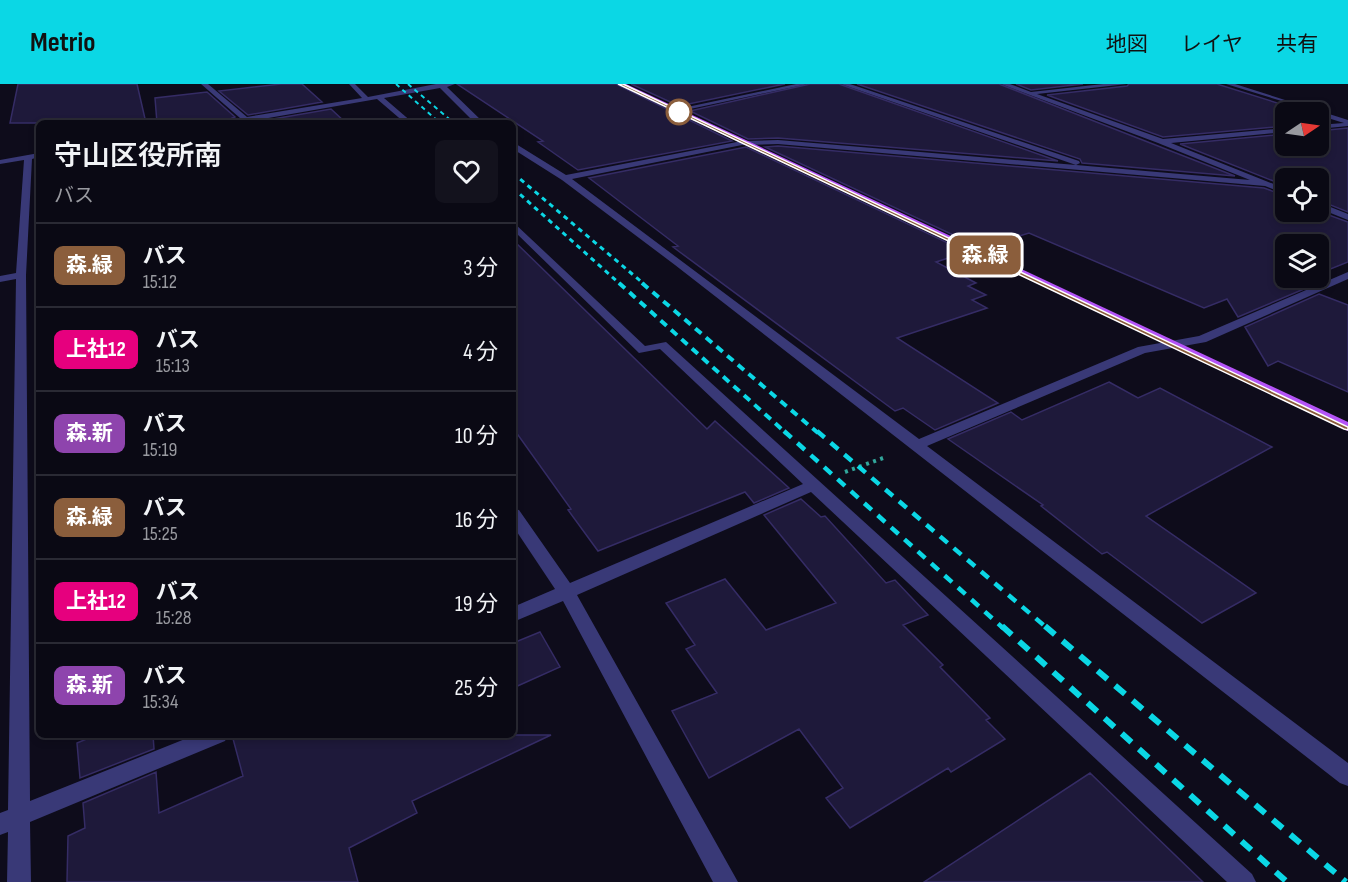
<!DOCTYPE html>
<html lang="ja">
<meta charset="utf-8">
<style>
body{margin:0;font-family:"Sofia Sans Condensed","Noto Sans JP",sans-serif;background:#13121d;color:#f1f3f6;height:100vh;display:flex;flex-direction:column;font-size:22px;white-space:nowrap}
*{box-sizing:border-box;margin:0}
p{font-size:20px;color:#999aa0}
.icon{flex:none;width:33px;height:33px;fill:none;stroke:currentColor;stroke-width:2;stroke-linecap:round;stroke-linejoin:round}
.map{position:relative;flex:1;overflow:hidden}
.details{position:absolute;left:36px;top:36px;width:480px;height:618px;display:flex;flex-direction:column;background:#0a0914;border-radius:9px;box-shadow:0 3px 9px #0003,0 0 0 2px #2a2a34}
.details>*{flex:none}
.badge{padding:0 12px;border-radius:9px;font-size:21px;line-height:39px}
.needle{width:39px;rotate:77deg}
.controls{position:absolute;left:1275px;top:18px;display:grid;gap:12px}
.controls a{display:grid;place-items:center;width:54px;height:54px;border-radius:9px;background:#0a0914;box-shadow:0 3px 9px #0003,0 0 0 2px #2a2a34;font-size:30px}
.map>.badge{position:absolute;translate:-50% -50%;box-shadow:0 0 0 3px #fff}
.round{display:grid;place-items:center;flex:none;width:63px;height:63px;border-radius:9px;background:#13121d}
.summary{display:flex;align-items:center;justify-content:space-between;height:102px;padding:0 18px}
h1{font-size:28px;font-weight:600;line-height:45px}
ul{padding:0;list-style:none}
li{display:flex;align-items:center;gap:18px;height:84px;padding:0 18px;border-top:2px solid #2a2a34}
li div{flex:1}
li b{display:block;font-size:22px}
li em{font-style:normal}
li .badge{min-width:66px;font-weight:700;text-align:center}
header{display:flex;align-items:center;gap:36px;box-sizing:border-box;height:84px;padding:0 30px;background:#0bd7e5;color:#111}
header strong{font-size:28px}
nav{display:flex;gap:33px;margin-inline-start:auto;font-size:21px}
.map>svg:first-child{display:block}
.building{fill:#1e193a;stroke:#352c65;stroke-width:1.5}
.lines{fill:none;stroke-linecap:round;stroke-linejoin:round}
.path{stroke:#32a69b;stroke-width:4;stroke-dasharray:3 4.5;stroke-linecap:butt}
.street{fill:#393977;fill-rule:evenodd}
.primary{fill:#b454f7;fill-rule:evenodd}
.rail-far4{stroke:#0bd7e5;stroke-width:2;stroke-dasharray:4.5 4;stroke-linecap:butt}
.rail-far3{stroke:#0bd7e5;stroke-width:3;stroke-dasharray:5 4.5;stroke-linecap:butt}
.rail-far2{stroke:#0bd7e5;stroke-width:4;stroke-dasharray:8 6;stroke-linecap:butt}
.rail-far1{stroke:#0bd7e5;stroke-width:4.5;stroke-dasharray:10 8;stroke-linecap:butt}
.rail{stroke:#0bd7e5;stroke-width:6;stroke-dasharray:13 10;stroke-linecap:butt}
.line{fill:#8b5e3c;stroke:#fff;stroke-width:1.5}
.stop-dot{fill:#fff;stroke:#8b5e3c;stroke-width:3}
</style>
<header>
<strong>Metrio</strong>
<nav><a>地図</a><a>レイヤ</a><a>共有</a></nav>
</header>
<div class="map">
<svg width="1348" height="798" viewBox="0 0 1348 798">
<rect width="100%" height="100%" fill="#0e0c1b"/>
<path class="building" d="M 18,0 L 137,0 L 146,39 L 10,39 Z
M 281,0 L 302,0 L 322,18 L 248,31 L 219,7 Z
M 457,0 L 616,0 L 732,57 L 578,86 L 538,58 L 543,57 Z
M 631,0 L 785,0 L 679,22 Z
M 810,0 L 839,0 L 1058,77 L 778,54 L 748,55 L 690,27 Z
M 857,0 L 999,0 L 1235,92 L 1082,79 L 1080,75 Z
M 1016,0 L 1083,0 L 1031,6 Z
M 1129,0 L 1217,0 L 1306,28 L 1286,28 L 1286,42 L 1163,53 L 1047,11 L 1127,2 Z
M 207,8 L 235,33 L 220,39 L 157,39 L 155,14 Z
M 331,25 L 346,39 L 256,39 L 256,38 Z
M 1348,44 L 1348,128 L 1318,116 L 1318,94 L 1286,94 L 1286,102 L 1180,60 L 1286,50 L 1286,62 L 1318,62 L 1318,47 Z
M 778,62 L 1264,104 L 1286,112 L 1286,128 L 1318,127 L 1348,138 L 1348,178 L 1318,190 L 1318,160 L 1286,160 L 1286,194 L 1310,194 L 1293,201 L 1304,205 L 1238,233 L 1227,215 L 1204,224 L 1029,149 L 981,164 L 765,63 Z
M 746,63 L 967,168 L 936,178 L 976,199 L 968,202 L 986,211 L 972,216 L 987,224 L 897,254 L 998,319 L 935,346 L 903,324 L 895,327 L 673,163 L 678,162 L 589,94 Z
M 513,156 L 707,345 L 715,337 L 789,404 L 754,419 L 745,408 L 598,467 L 568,426 L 571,425 L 513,344 Z
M 1319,210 L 1348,221 L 1348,308 L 1278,277 L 1268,282 L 1245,243 Z
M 1109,298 L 1138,314 L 1160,304 L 1272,363 L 1146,432 L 1256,509 L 1202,539 L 1107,468 L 1102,470 L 1041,422 L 1043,421 L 948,355 L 1011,328 L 1022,336 Z
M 801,415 L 821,433 L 825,432 L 886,499 L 895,496 L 928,531 L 903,541 L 943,581 L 940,583 L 990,634 L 986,636 L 1005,655 L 951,688 L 948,684 L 850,744 L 826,714 L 843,704 L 799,645 L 709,694 L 672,627 L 717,609 L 686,565 L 695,561 L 666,519 L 725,495 L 766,546 L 836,519 L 764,431 Z
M 540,548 L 560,583 L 513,604 L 513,559 Z
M 96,651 L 153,651 L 154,665 L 80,694 L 77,659 Z
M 232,651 L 551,651 L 412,717 L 417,729 L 349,764 L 358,798 L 67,798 L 68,752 L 85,744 L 83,719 L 156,688 L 159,729 L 243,692 Z
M 1090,689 L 1203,798 L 924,798 Z"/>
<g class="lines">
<path class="path" d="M 845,388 L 883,374"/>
<path class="street" d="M 201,0 L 208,0 L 247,33 L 362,14 L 349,0 L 355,0 L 368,13 L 436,0 L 455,0 L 447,3 L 484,39 L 476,39 L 472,36 L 440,4 L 384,14 L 413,39 L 405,39 L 377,15 L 251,37 L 254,39 L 222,39 L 240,34 Z
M 796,0 L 808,0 L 676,28 L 673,26 Z
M 841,0 L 850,0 L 1079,77 L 1080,79 L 1076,81 L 1250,96 L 1158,59 L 1001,0 L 1010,0 L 1031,8 L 1103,0 L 1127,0 L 1037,10 L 1163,55 L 1286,44 L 1286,48 L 1171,59 L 1286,105 L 1286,110 L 1265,102 L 778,60 L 742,61 L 572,95 L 919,355 L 1138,263 L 1199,252 L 1348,188 L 1348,195 L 1206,258 L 1145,269 L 927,362 L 1348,679 L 1348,702 L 1340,699 L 675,181 L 562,96 L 513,65 L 513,60 L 516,60 L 566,91 L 742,57 L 778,56 L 1076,81 Z
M 1226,0 L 1235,0 L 1348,36 L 1348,42 L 1318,45 L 1318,41 L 1344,39 L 1318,31 L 1318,28 Z
M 39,69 L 39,73 L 32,75 L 26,191 L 30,717 L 195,651 L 228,651 L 225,657 L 30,738 L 31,798 L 7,798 L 8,748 L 0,751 L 0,729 L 8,726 L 16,195 L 0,198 L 0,192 L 16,189 L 24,76 L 0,80 L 0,76 Z
M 1318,118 L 1348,130 L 1348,136 L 1318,124 Z
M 513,138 L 645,262 L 666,258 L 1252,790 L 1256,798 L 1227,798 L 811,408 L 577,511 L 738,798 L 713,798 L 563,517 L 513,538 L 513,523 L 555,505 L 513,442 L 513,425 L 519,426 L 570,499 L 803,400 L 660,265 L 639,269 L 513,146 Z"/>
<path class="primary" d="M 618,0 L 626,0 L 1348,338 L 1348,347 Z"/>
<path class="rail-far4" d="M 396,0 L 440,39
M 408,0 L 454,39"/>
<path class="rail-far3" d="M 513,89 L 644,200
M 513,104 L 620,200"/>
<path class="rail-far2" d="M 619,199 L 786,349
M 642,199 L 818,349"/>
<path class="rail-far1" d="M 784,347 L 1003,544
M 817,347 L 1047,544"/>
<path class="rail" d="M 1002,542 L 1287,798
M 1045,542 L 1346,798"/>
</g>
<path class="line" d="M 618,0 L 623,0 L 1348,343 L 1348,346 L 1344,345 Z"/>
<circle class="stop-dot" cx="679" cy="28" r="12"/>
</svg>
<div class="controls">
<a><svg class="needle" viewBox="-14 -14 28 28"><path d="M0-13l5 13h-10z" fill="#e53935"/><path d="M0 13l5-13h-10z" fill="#999aa0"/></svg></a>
<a><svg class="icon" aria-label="locate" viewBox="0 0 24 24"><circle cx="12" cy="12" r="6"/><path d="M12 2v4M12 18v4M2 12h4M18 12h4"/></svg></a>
<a><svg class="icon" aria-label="layers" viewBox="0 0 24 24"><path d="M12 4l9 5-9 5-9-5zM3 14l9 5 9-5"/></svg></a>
</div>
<b class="badge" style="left:985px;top:171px;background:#8b5e3c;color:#fff">森.緑</b>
<section class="details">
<div class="summary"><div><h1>守山区役所南</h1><p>バス</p></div><a class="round"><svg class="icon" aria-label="heart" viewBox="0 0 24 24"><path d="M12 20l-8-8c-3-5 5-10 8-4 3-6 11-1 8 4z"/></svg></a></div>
<ul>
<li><span class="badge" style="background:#8b5e3c;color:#fff">森.緑</span><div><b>バス</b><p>15:12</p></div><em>3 分</em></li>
<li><span class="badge" style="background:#e6007e;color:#fff">上社12</span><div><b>バス</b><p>15:13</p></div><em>4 分</em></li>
<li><span class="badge" style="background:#8e44ad;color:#fff">森.新</span><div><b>バス</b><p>15:19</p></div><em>10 分</em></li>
<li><span class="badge" style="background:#8b5e3c;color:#fff">森.緑</span><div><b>バス</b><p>15:25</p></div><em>16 分</em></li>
<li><span class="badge" style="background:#e6007e;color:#fff">上社12</span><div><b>バス</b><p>15:28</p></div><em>19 分</em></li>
<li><span class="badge" style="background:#8e44ad;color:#fff">森.新</span><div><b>バス</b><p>15:34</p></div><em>25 分</em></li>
</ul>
</section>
</div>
